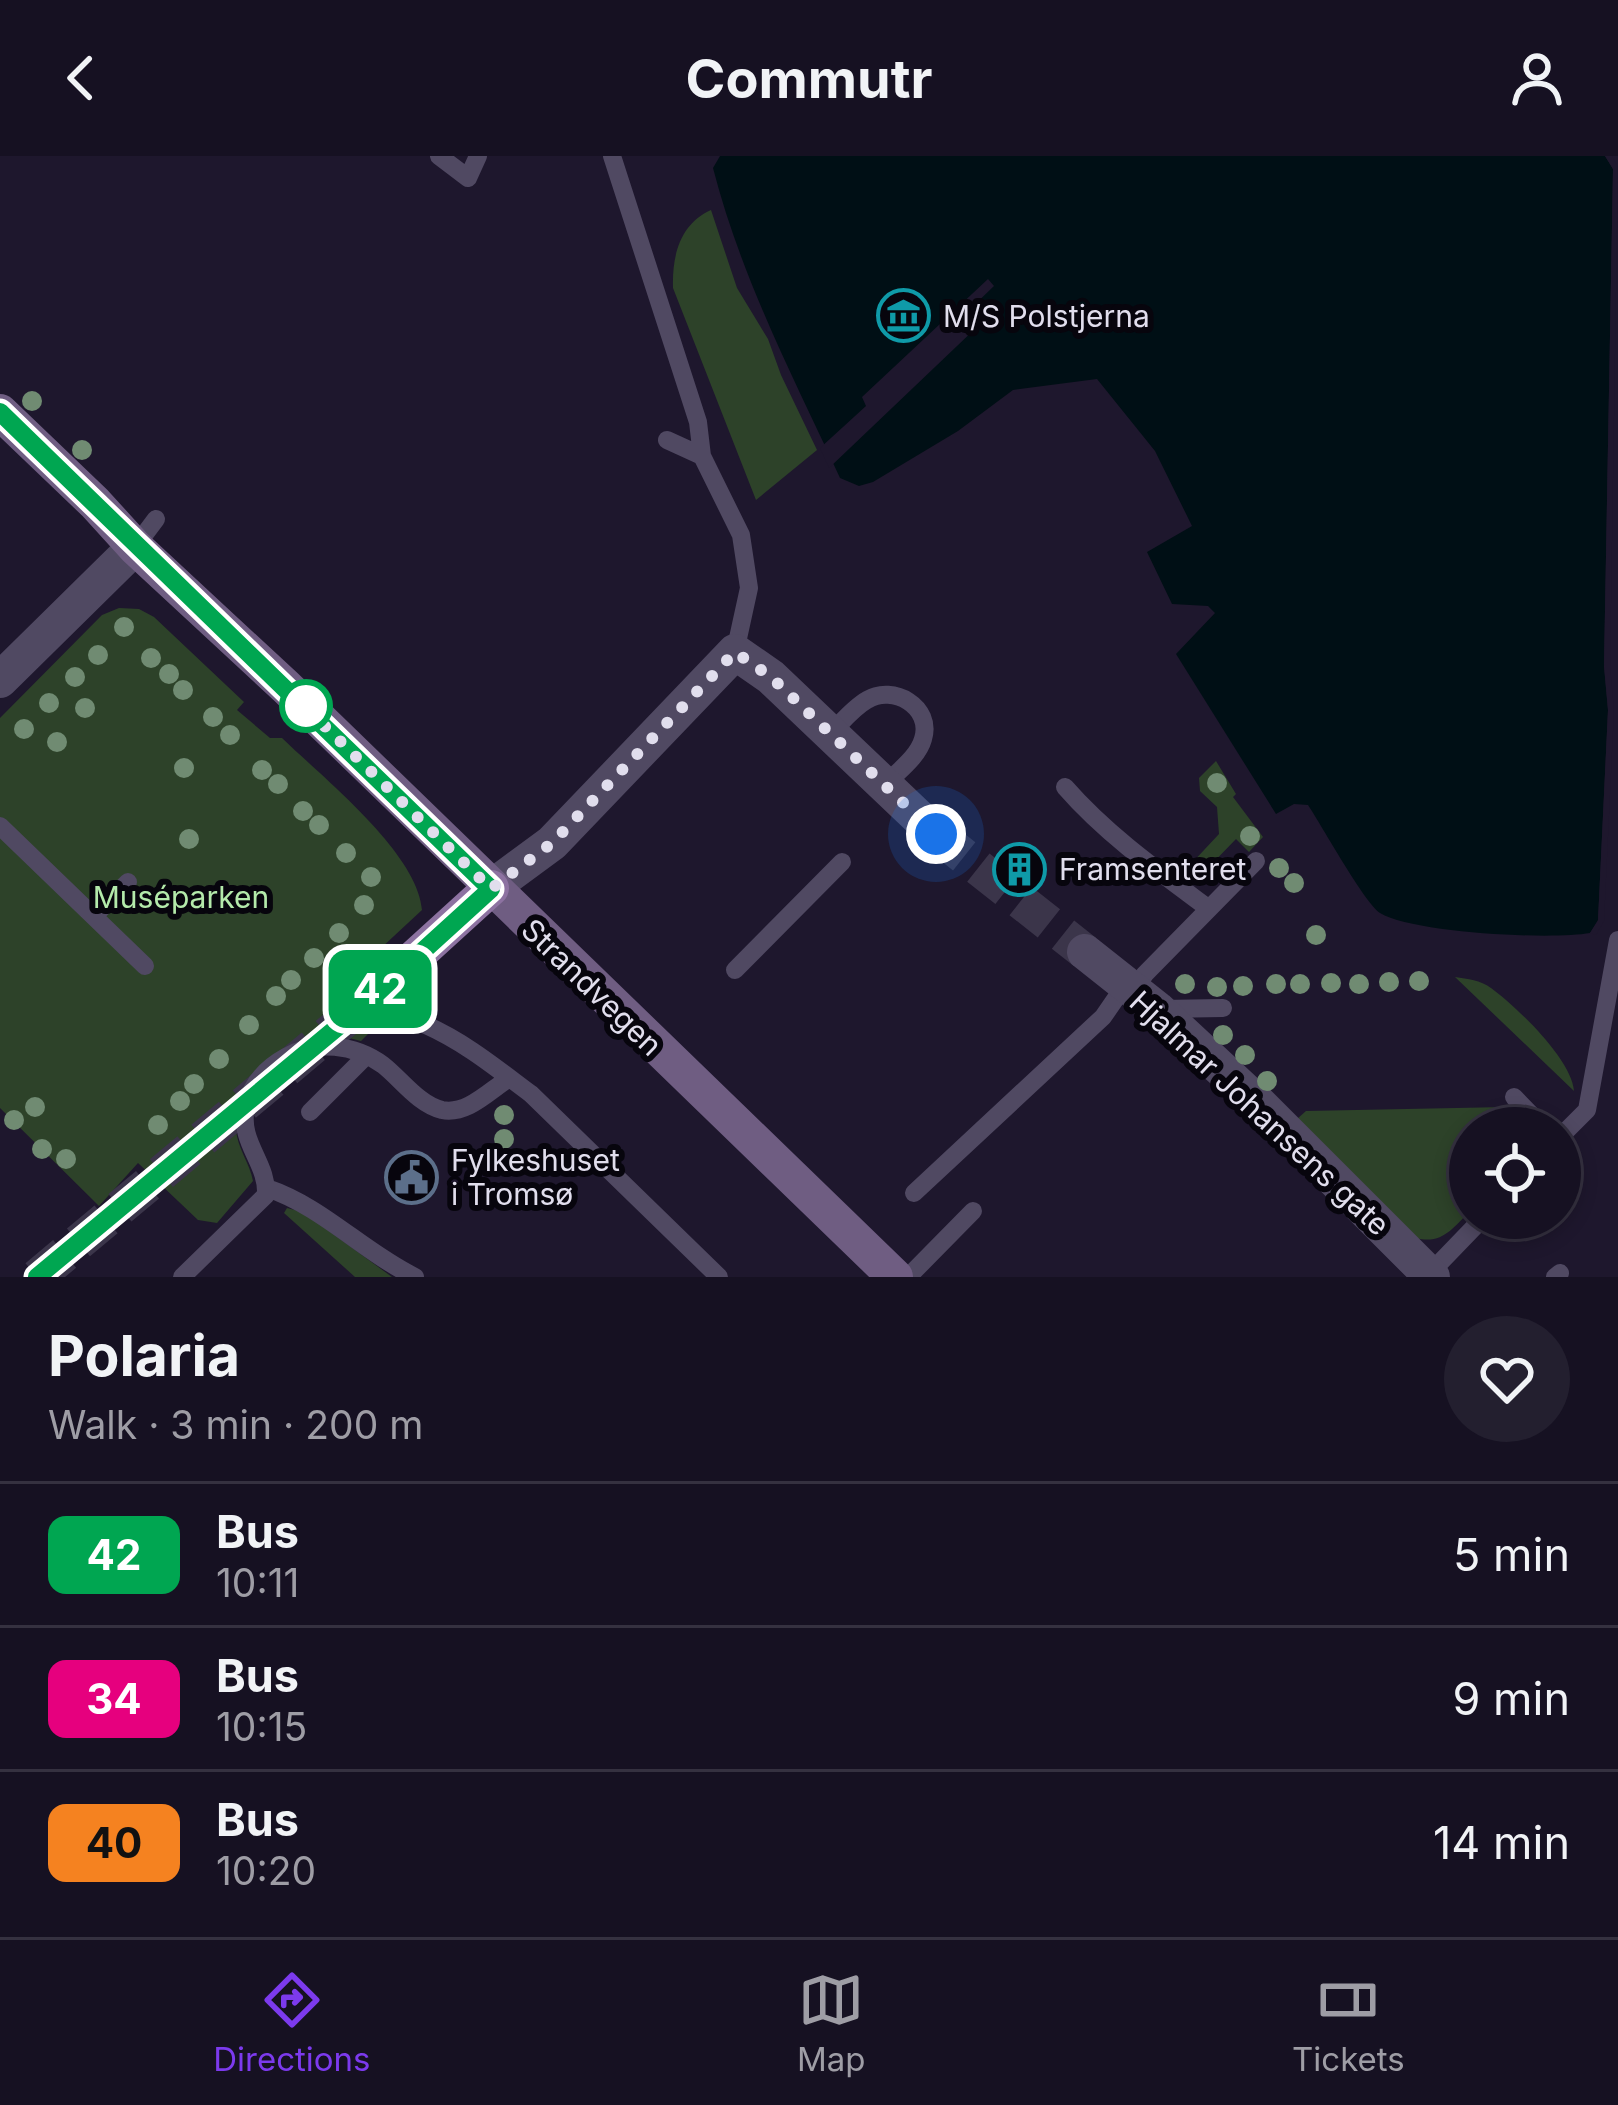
<!DOCTYPE html>
<meta charset="utf-8">
<style>
body{margin:0;font-family:Inter,sans-serif;background:#231f2f;color:#f1f3f6;height:100vh;display:flex;flex-direction:column;font-size:45px;white-space:nowrap}
*{box-sizing:border-box;margin:0}
p{font-size:39px;color:#9e9da5}
.icon{flex:none;width:66px;height:66px;fill:none;stroke:currentColor;stroke-width:2;stroke-linecap:round;stroke-linejoin:round}
.map{position:relative;height:1121px;overflow:hidden}
.sheet{display:flex;flex-direction:column;background:#161122;flex:1}
.sheet>*{flex:none}
.badge{padding:0 24px;border-radius:18px;font-size:42px;line-height:78px}
.controls{position:absolute;left:1449px;top:951px;display:grid;gap:24px}
.controls a{display:grid;place-items:center;width:132px;height:132px;border-radius:50%;background:#161122;box-shadow:0 6px 18px #0003,0 0 0 3px #353140;font-size:60px}
.you{position:absolute;width:60px;height:60px;margin:-30px;border:9px solid #fff;border-radius:50%;background:#1a73e8;box-shadow:0 0 0 18px #1a73e833}
.map>.badge{position:absolute;translate:-50% -50%;box-shadow:0 0 0 6px #fff}
.round{display:grid;place-items:center;flex:none;width:126px;height:126px;border-radius:63px;background:#231f2f}
.head{display:flex;align-items:center;justify-content:space-between;height:204px;padding:0 48px}
h1{font-size:57px;font-weight:700;line-height:90px}
ul{padding:0;list-style:none}
li{display:flex;align-items:center;gap:36px;height:144px;padding:0 48px;border-top:3px solid #353140}
li div{flex:1}
li b{display:block;font-size:45px}
li em{font-style:normal}
li .badge{min-width:132px;font-weight:700;text-align:center}
header{display:flex;justify-content:space-between;align-items:center;height:156px;padding:0 48px;background:#161122;font-size:54px;font-weight:700}
.tabs{display:flex;justify-content:space-around;align-items:center;height:168px;border-top:3px solid #353140;background:#161122;font-size:33px;color:#9e9da5}
.tabs a{display:grid;justify-items:center;gap:6px}
.tabs .selected{color:#7c3aed}
.map>svg:first-child{display:block}
.green{fill:#2d4229}
.water{fill:#000f15}
.pier{fill:#1e172d}
.lines{fill:none;stroke-linecap:round;stroke-linejoin:round}
.street-tunnel{stroke:#3b354a;stroke-width:36;stroke-dasharray:36 18;stroke-linecap:butt}
.primary-tunnel{stroke:#3b354a;stroke-width:36;stroke-dasharray:36 18;stroke-linecap:butt}
.lane{stroke:#504962;stroke-width:18}
.street{stroke:#504962;stroke-width:36}
.secondary{stroke:#6f5d82;stroke-width:36}
.primary{stroke:#8d72a1;stroke-width:36}
.tree{fill:#708b72}
.line-casing{stroke:#fff;stroke-width:27}
.line{stroke:#00a651;stroke-width:18}
.walk{stroke:#e1deed;stroke-width:12;stroke-dasharray:0 21.6}
.stop-dot{fill:#fff;stroke:#00a651;stroke-width:6}
.labels{text-anchor:middle;dominant-baseline:central;stroke-width:12;stroke-linejoin:round;paint-order:stroke}
.poi-label{font-size:30px;fill:#e1deed;stroke:#07050d;text-anchor:start}
.park-label{font-size:30px;fill:#b4eaab;stroke:#07050d}
.street-label{font-size:30px;fill:#e1deed;stroke:#07050d}
</style>
<header><svg class="icon" aria-label="back" viewBox="0 0 24 24"><path d="M15 5l-7 7 7 7"/></svg>Commutr<svg class="icon" aria-label="person" viewBox="0 0 24 24"><circle cx="12" cy="8" r="4"/><path d="M4 21q1-7 8-7t8 7"/></svg></header>
<div class="map">
<svg width="1618" height="1121" viewBox="0 0 1618 1121">
<rect width="100%" height="100%" fill="#1e172d"/>
<path class="green" d="M 711,54 L 737,132 L 768,183 L 781,219 L 817,294 L 756,344 L 673,132 C 672,99 680,68 711,54 Z
M 119,452 L 139,453 L 154,461 L 244,546 L 237,554 L 270,582 L 282,582 C 322,621 418,697 422,754 L 338,832 L 373,873 L 361,885 C 313,872 284,884 256,923 C 244,939 235,951 236,973 C 237,992 250,1007 253,1025 L 217,1067 L 198,1064 L 138,1007 L 99,1050 L 0,952 L 0,562 L 102,459 Z
M 1216,605 L 1236,638 L 1233,641 L 1263,681 L 1249,696 L 1236,683 L 1206,714 L 1190,709 L 1219,678 L 1217,651 L 1200,635 L 1199,622 Z
M 1455,821 C 1468,823 1480,824 1491,832 C 1517,851 1572,904 1574,935 Z
M 1506,951 L 1523,972 L 1470,972 L 1470,1055 C 1453,1072 1442,1089 1416,1082 L 1297,963 L 1306,955 Z
M 287,1052 L 303,1056 L 392,1121 L 355,1121 L 284,1057 Z"/>
<path class="water" d="M 720,0 L 1605,0 L 1613,13 L 1604,510 L 1608,554 L 1598,765 L 1590,777 C 1551,784 1413,777 1380,757 C 1364,746 1322,670 1308,649 L 1294,648 L 1276,658 L 1176,498 L 1215,457 L 1208,450 L 1172,448 L 1147,396 L 1192,370 L 1155,295 L 1097,223 L 1013,234 L 958,275 L 873,326 L 859,330 L 840,322 C 793,221 741,121 713,12 Z"/>
<path class="pier" d="M 1605,0 L 1612,0 L 1618,11 L 1610,510 L 1614,554 L 1604,765 L 1596,779 L 1590,777 L 1598,764 L 1608,554 L 1604,510 L 1613,13 Z
M 988,123 L 994,130 L 965,158 L 978,170 L 829,312 L 820,292 L 866,250 L 862,241 Z"/>
<g class="lines">
<path class="street-tunnel" d="M 936,678 L 1085,796"/>
<path class="primary-tunnel" d="M 37,1121 L 358,853"/>
<path class="lane" d="M 439,0 L 468,22 L 478,0
M 612,0 L 698,266 L 702,300
M 667,284 L 702,300 L 741,379 L 749,432 L 735,496
M 135,391 L 156,363
M 831,577 C 842,566 853,552 867,544 C 893,528 933,551 923,583 C 918,601 898,615 886,628
M 1065,631 C 1106,678 1158,715 1208,752
M 0,670 L 145,810
M 94,760 L 128,726
M 735,814 L 842,706
M 1133,835 L 1145,818 L 1256,705
M 1162,853 L 1223,852
M 426,869 C 466,887 496,912 531,938 L 719,1121
M 1514,941 L 1544,972
M 310,956 L 366,900
M 1560,981 L 1587,954 L 1618,784
M 267,1032 C 323,1051 362,1095 415,1121
M 914,1037 L 1103,861 L 1125,829
M 1429,1118 L 1483,1062
M 182,1121 L 266,1039 C 268,1007 238,986 246,951 C 251,929 266,912 286,901 C 316,884 354,888 383,909 C 401,923 418,948 442,954 C 467,959 489,935 508,923
M 908,1121 L 973,1055
M 1555,1121 L 1560,1117"/>
<path class="street" d="M 0,524 L 135,391
M 491,732 L 552,687 L 735,496 L 771,521 L 936,678
M 1085,796 L 1157,853 L 1259,948 L 1432,1121"/>
<path class="secondary" d="M 0,256 L 95,347 L 135,391 L 286,531 L 895,1121"/>
<path class="primary" d="M 358,853 L 491,732"/>
</g>
<g class="tree">
<circle cx="32" cy="245" r="10"/>
<circle cx="82" cy="294" r="10"/>
<circle cx="124" cy="471" r="10"/>
<circle cx="98" cy="499" r="10"/>
<circle cx="151" cy="502" r="10"/>
<circle cx="169" cy="518" r="10"/>
<circle cx="75" cy="521" r="10"/>
<circle cx="183" cy="534" r="10"/>
<circle cx="49" cy="547" r="10"/>
<circle cx="85" cy="552" r="10"/>
<circle cx="213" cy="561" r="10"/>
<circle cx="24" cy="573" r="10"/>
<circle cx="230" cy="579" r="10"/>
<circle cx="57" cy="586" r="10"/>
<circle cx="184" cy="612" r="10"/>
<circle cx="262" cy="614" r="10"/>
<circle cx="1217" cy="627" r="10"/>
<circle cx="278" cy="628" r="10"/>
<circle cx="303" cy="655" r="10"/>
<circle cx="319" cy="669" r="10"/>
<circle cx="1250" cy="680" r="10"/>
<circle cx="189" cy="683" r="10"/>
<circle cx="346" cy="697" r="10"/>
<circle cx="1279" cy="712" r="10"/>
<circle cx="371" cy="721" r="10"/>
<circle cx="1294" cy="727" r="10"/>
<circle cx="202" cy="745" r="10"/>
<circle cx="364" cy="749" r="10"/>
<circle cx="339" cy="777" r="10"/>
<circle cx="1316" cy="779" r="10"/>
<circle cx="314" cy="802" r="10"/>
<circle cx="291" cy="824" r="10"/>
<circle cx="1419" cy="825" r="10"/>
<circle cx="1389" cy="826" r="10"/>
<circle cx="1331" cy="827" r="10"/>
<circle cx="1185" cy="828" r="10"/>
<circle cx="1276" cy="828" r="10"/>
<circle cx="1300" cy="828" r="10"/>
<circle cx="1359" cy="828" r="10"/>
<circle cx="1243" cy="830" r="10"/>
<circle cx="1217" cy="831" r="10"/>
<circle cx="276" cy="840" r="10"/>
<circle cx="249" cy="869" r="10"/>
<circle cx="1223" cy="879" r="10"/>
<circle cx="1245" cy="899" r="10"/>
<circle cx="219" cy="903" r="10"/>
<circle cx="1267" cy="925" r="10"/>
<circle cx="194" cy="928" r="10"/>
<circle cx="180" cy="945" r="10"/>
<circle cx="35" cy="951" r="10"/>
<circle cx="504" cy="959" r="10"/>
<circle cx="14" cy="964" r="10"/>
<circle cx="158" cy="969" r="10"/>
<circle cx="504" cy="983" r="10"/>
<circle cx="42" cy="993" r="10"/>
<circle cx="66" cy="1003" r="10"/>
</g>
<g class="lines">
<defs>
<path id="line" d="M 0,256 L 491,733 L 358,854 L 37,1121"/>
</defs>
<use href="#line" class="line-casing"/>
<use href="#line" class="line"/>
<path class="walk" d="M 306,550 L 292,538 L 491,733 L 552,687 L 735,496 L 771,521 L 936,678"/>
</g>
<defs>
<symbol id="museum-ring" viewBox="-11 -11 22 22"><circle r="9.5" fill="#07050d" stroke="#0f9aa8" stroke-width="1.5"/><path d="M0-6L6-3V-2H-6V-3ZM-5-1h2V3h-2ZM-1-1h2V3h-2ZM3-1h2V3H3ZM-6 4H6V6H-6Z" fill="#0f9aa8"/></symbol>
<symbol id="building-ring" viewBox="-11 -11 22 22"><circle r="9.5" fill="#07050d" stroke="#0f9aa8" stroke-width="1.5"/><path d="M-4-6H4V6H1V3H-1V6H-4ZM-2.5-4.3h1.7v1.8h-1.7ZM.8-4.3h1.7v1.8H.8ZM-2.5-1h1.7V.8h-1.7ZM.8-1h1.7V.8H.8Z" fill="#0f9aa8"/></symbol>
<symbol id="civic-ring" viewBox="-11 -11 22 22"><circle r="9.5" fill="#07050d" stroke="#5c6f8a" stroke-width="1.5"/><path d="M-.6-6.5H3V-4.5H.6V-3L4-1V1h2V6H-6V1h2V-1L-.6-3ZM-1.2 2.5V6h2.4V2.5Z" fill="#5c6f8a"/></symbol>
</defs>
<g fill-rule="evenodd">
<use href="#museum-ring" x="874" y="130" width="59" height="59"/>
<use href="#building-ring" x="990" y="684" width="59" height="59"/>
<use href="#civic-ring" x="382" y="992" width="59" height="59"/>
</g>
<circle class="stop-dot" cx="306" cy="550" r="24"/>
<g class="labels">
<g class="poi-label">
<text x="943" y="160">M/S Polstjerna</text>
<text x="1059" y="713">Framsenteret</text>
<text x="451" y="1004">Fylkeshuset<tspan x="451" dy="34">i Tromsø</tspan></text>
</g>
<g class="park-label">
<text x="181" y="741">Muséparken</text>
</g>
<g class="street-label">
<text transform="translate(592 831) rotate(44)">Strandvegen</text>
<text transform="translate(1260 957) rotate(43)">Hjalmar Johansens gate</text>
</g>
</g>
</svg>
<div class="controls">
<a><svg class="icon" aria-label="locate" viewBox="0 0 24 24"><circle cx="12" cy="12" r="6"/><path d="M12 2v4M12 18v4M2 12h4M18 12h4"/></svg></a>
</div>
<div class="you" style="left:936px;top:678px"></div>
<b class="badge" style="left:380px;top:833px;background:#00a651;color:#fff">42</b>
</div>
<section class="sheet">
<div class="head"><div><h1>Polaria</h1><p>Walk · 3 min · 200 m</p></div><a class="round"><svg class="icon" aria-label="heart" viewBox="0 0 24 24"><path d="M12 20l-8-8c-3-5 5-10 8-4 3-6 11-1 8 4z"/></svg></a></div>
<ul>
<li><span class="badge" style="background:#00a651;color:#fff">42</span><div><b>Bus</b><p>10:11</p></div><em>5 min</em></li>
<li><span class="badge" style="background:#e6007e;color:#fff">34</span><div><b>Bus</b><p>10:15</p></div><em>9 min</em></li>
<li><span class="badge" style="background:#f58220;color:#111">40</span><div><b>Bus</b><p>10:20</p></div><em>14 min</em></li>
</ul>
</section>
<nav class="tabs">
<a class="selected"><svg class="icon" aria-label="directions" viewBox="0 0 24 24"><path d="M12 3l9 9-9 9-9-9zM9 14v-3h6M13 9l2 2-2 2"/></svg>Directions</a>
<a><svg class="icon" aria-label="map" viewBox="0 0 24 24"><path d="M3 6l6-2 6 2 6-2v14l-6 2-6-2-6 2zM9 4v14M15 6v14"/></svg>Map</a>
<a><svg class="icon" aria-label="tickets" viewBox="0 0 24 24"><path d="M3 7h18v10H3zM15 7v10"/></svg>Tickets</a>
</nav>
